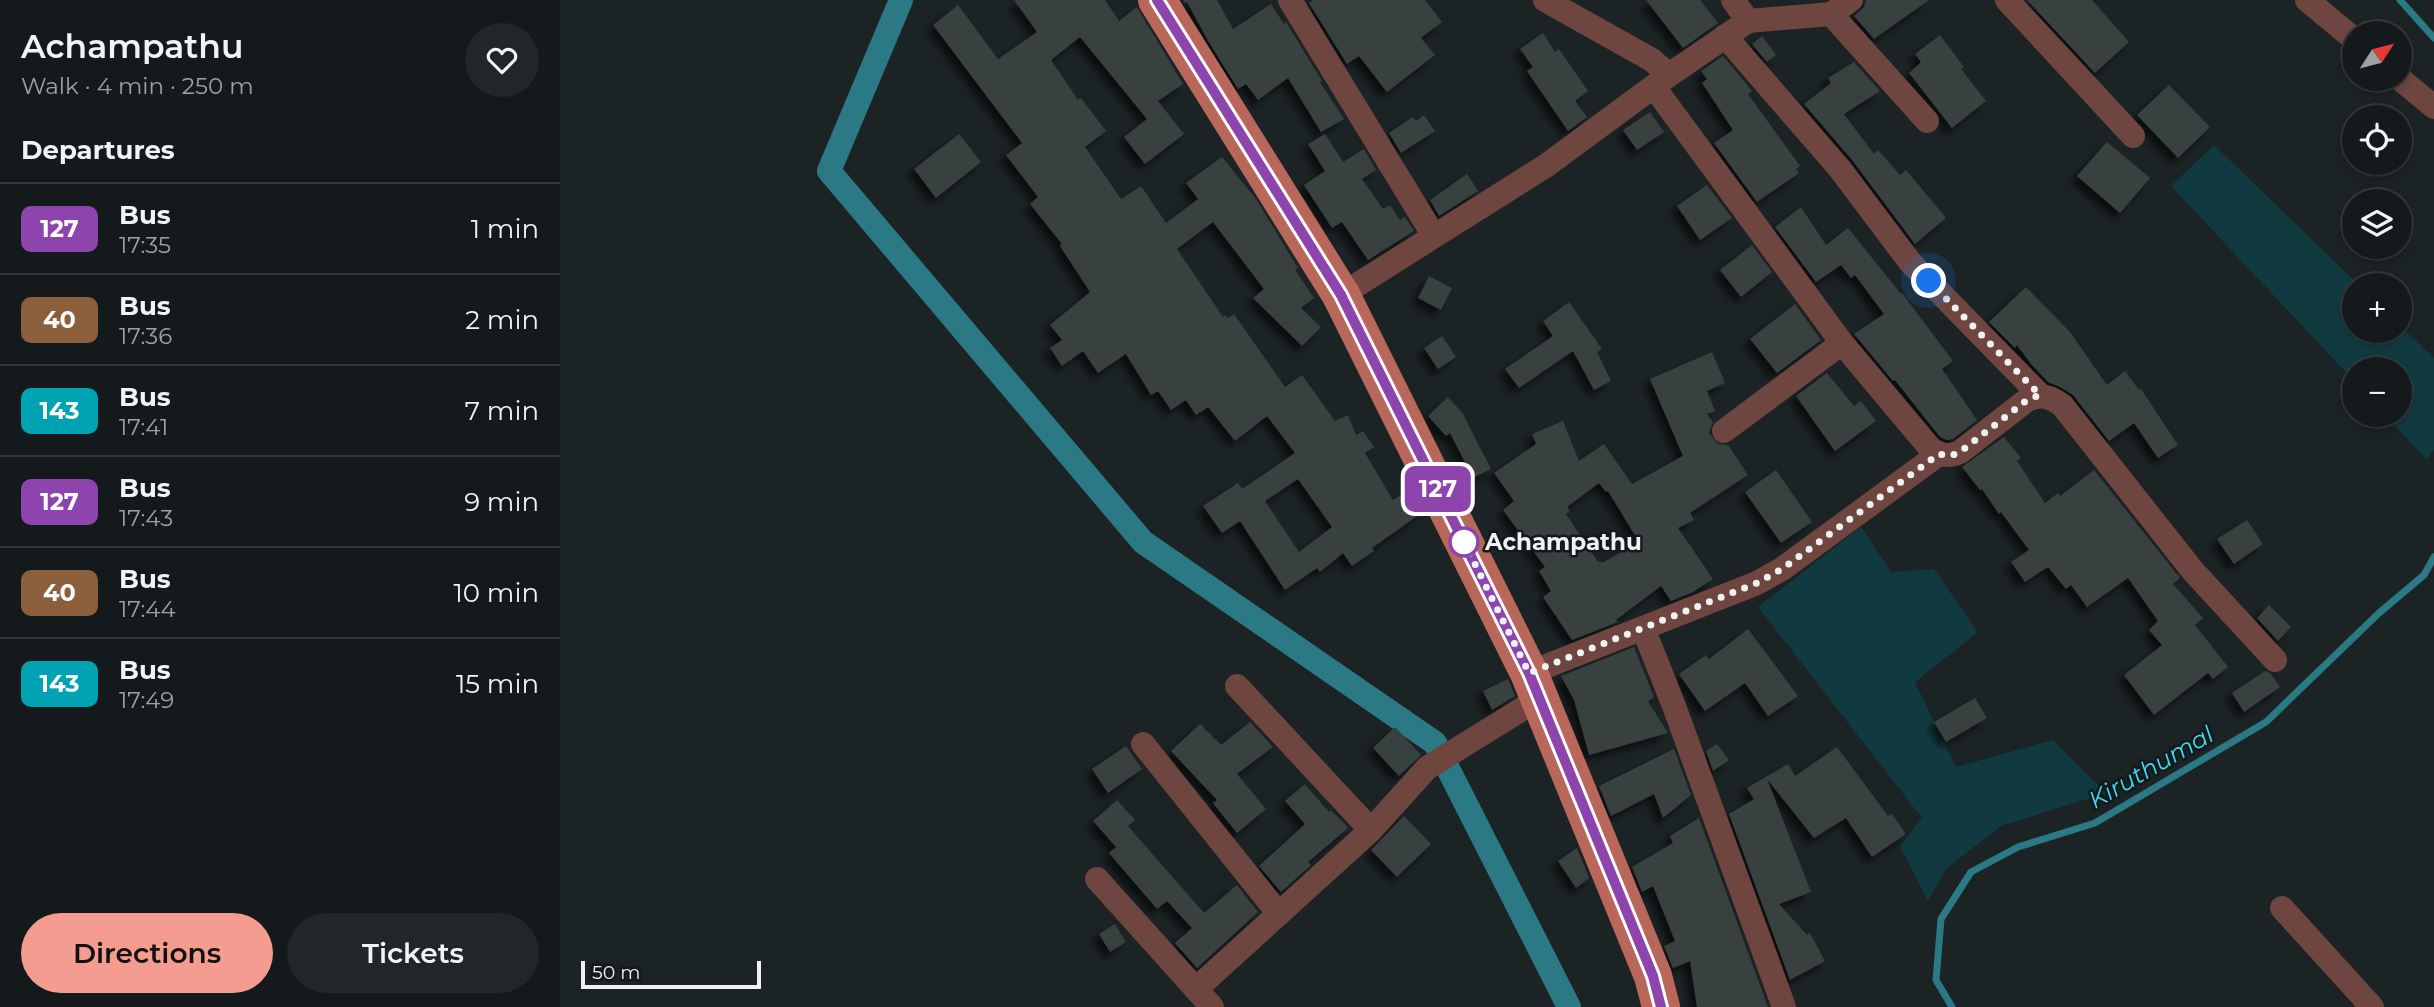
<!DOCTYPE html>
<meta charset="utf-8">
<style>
body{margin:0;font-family:Montserrat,sans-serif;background:#212728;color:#f1f3f6;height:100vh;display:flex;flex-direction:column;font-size:26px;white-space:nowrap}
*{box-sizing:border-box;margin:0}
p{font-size:23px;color:#9da1a3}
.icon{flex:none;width:38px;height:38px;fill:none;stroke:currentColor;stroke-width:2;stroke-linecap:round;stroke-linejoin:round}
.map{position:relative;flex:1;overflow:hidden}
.side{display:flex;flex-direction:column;background:#141a1b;width:560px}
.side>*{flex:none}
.badge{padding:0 14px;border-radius:10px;font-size:24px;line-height:46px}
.needle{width:46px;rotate:54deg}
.tools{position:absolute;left:1782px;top:21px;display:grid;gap:14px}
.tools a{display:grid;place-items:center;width:70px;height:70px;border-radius:50%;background:#141a1b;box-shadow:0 4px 10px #0003,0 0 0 2px #33383a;font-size:35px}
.scale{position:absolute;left:21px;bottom:18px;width:180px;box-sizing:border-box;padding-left:7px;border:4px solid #edf2f3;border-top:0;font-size:19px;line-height:24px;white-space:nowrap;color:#edf2f3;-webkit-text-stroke:5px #121a1b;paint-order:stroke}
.you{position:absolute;width:35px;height:35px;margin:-18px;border:5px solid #fff;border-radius:50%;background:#1a73e8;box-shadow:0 0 0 10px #1a73e833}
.map>.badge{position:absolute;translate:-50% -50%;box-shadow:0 0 0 4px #fff}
h2{padding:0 21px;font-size:26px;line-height:63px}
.round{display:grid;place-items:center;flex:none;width:74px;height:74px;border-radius:37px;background:#212728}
.head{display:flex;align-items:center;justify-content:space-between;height:119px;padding:0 21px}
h1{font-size:33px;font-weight:600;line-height:52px}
.action{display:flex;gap:14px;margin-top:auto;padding:14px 21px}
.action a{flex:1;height:80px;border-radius:42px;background:#f59c90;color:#111;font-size:28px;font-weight:600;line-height:80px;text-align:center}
.action a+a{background:#212728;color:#f1f3f6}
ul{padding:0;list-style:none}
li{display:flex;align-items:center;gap:21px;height:91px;padding:0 21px;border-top:2px solid #33383a}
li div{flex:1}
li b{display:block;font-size:26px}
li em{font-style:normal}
li .badge{min-width:77px;font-weight:700;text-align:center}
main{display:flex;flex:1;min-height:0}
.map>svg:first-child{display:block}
.green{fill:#113a40}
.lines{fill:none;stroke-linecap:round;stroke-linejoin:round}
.stream{stroke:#2b7985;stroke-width:7}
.canal{stroke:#2b7985;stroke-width:24}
.building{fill:#374041;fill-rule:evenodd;filter:url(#shadow)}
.minor{stroke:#6e453f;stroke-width:24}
.primary{stroke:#b9665b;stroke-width:38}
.line-casing{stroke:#fff;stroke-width:16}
.line{stroke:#8e44ad;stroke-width:10}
.walk{stroke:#edf2f3;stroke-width:7;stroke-dasharray:0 12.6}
.stop-dot{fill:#fff;stroke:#8e44ad;stroke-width:3.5}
.labels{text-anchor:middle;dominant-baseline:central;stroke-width:5;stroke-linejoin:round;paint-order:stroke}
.stop-label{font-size:23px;font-weight:bold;fill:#edf2f3;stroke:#121a1b;text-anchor:start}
.water-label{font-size:24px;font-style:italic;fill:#41daf0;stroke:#121a1b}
</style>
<main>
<section class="side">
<div class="head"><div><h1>Achampathu</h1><p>Walk · 4 min · 250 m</p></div><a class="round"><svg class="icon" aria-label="heart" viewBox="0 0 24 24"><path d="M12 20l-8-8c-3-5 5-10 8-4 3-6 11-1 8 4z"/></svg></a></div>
<h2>Departures</h2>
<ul>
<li><span class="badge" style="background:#8e44ad;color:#fff">127</span><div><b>Bus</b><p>17:35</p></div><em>1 min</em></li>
<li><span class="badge" style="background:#8b5e3c;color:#fff">40</span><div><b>Bus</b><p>17:36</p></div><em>2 min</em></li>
<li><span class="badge" style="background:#00a3b4;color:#fff">143</span><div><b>Bus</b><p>17:41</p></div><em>7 min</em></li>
<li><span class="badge" style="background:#8e44ad;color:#fff">127</span><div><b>Bus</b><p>17:43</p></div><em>9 min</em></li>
<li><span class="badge" style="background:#8b5e3c;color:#fff">40</span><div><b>Bus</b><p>17:44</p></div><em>10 min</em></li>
<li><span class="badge" style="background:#00a3b4;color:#fff">143</span><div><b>Bus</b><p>17:49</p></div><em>15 min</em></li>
</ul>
<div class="action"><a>Directions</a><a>Tickets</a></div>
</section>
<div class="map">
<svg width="1874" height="1007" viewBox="0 0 1874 1007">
<defs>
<filter id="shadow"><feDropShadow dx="-6" dy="6" stdDeviation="3.5" flood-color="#0009"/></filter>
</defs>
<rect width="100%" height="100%" fill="#1b2324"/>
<path class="green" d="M 1654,145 L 1799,285 L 1794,285 L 1794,331 L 1839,331 L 1839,325 L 1874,358 L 1874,449 L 1867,460 L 1825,415 L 1839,415 L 1839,369 L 1794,369 L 1794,381 L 1611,186 Z
M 1301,527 L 1331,572 L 1374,569 L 1418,632 L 1355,682 L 1396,767 L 1493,740 L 1546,793 L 1441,826 L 1386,869 L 1368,901 L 1340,846 L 1362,818 L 1198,607 Z"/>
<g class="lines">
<path class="stream" d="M 1840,0 L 1874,38
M 1392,1007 L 1376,980 L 1381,919 L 1411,872 L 1458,847 L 1535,823 L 1706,722 L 1819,613 L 1864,575 L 1874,557"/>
<path class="canal" d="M 341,0 L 269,171 L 583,542 L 875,743 L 1009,1007"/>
</g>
<path class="building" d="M 454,0 L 545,0 L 559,21 L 577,7 L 623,84 L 598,101 L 624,134 L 585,164 L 564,137 L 587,119 L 520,37 L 491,60 L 518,100 L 521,98 L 546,131 L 525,147 L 561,199 L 581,186 L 606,223 L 638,199 L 626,183 L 662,157 L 696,199 L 738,268 L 735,270 L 754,298 L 741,308 L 761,327 L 742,346 L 693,298 L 704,289 L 653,222 L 617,249 L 663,317 L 665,315 L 668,318 L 674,314 L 725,387 L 742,375 L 775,421 L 788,415 L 796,435 L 803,431 L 814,447 L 805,453 L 833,500 L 848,490 L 863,512 L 812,548 L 814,551 L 792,566 L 783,553 L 760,572 L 757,568 L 725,590 L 680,521 L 662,533 L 643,506 L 678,483 L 682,489 L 735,453 L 707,416 L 675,441 L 648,407 L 636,415 L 626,400 L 611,410 L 598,391 L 591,395 L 566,354 L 538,373 L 523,351 L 502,366 L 490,348 L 502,340 L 490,325 L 530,292 L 500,246 L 502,244 L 470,204 L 478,197 L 446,155 L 462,143 L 373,25 L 398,5 L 438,59 L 477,32 ZM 738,479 L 772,527 L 739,552 L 705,501 Z
M 623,0 L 657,0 L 673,29 L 711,4 L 724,24 L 726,22 L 762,81 L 760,82 L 784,119 L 761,132 L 728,78 L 698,100 L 686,84 L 678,89 L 647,39 L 627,2 L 625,3 Z
M 753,0 L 865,0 L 882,22 L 861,38 L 875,55 L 827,92 L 799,56 L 787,64 L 749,3 Z
M 1086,0 L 1140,0 L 1158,23 L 1123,48 Z
M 1306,0 L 1369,0 L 1314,39 L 1294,16 L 1304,7 Z
M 1467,0 L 1532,0 L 1569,42 L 1535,73 Z
M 983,33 L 995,52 L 999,49 L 1028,91 L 1015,101 L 1027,117 L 1008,131 L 967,71 L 973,67 L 960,49 Z
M 1380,35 L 1404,67 L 1401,69 L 1426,101 L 1392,128 L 1349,73 L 1361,62 L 1355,54 Z
M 1202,36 L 1216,55 L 1207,62 L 1192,44 Z
M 1163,56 L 1192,91 L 1188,94 L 1240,166 L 1236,169 L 1239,173 L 1197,202 L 1154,143 L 1173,130 L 1142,83 L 1147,79 L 1141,71 Z
M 1294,62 L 1320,91 L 1284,114 L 1314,154 L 1318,150 L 1340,175 L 1346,170 L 1386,218 L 1355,244 L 1292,160 L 1244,104 L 1271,83 L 1268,78 Z
M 1609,85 L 1650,127 L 1618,158 L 1577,115 Z
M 1090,112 L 1104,132 L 1077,150 L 1063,130 Z
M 864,115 L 875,131 L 841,153 L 829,133 L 853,117 L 856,121 Z
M 399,134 L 421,162 L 376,198 L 354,169 Z
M 765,134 L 783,162 L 804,149 L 816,170 L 802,179 L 823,209 L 830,205 L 840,220 L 845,217 L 854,231 L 808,260 L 782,222 L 772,228 L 744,185 L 765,171 L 748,144 Z
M 1547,142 L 1590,178 L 1560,213 L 1517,176 Z
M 907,174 L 918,191 L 879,216 L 870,200 Z
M 1147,185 L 1172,218 L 1140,240 L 1117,206 Z
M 1241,207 L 1266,245 L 1288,228 L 1341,294 L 1342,293 L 1393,361 L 1382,369 L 1417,420 L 1393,439 L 1387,440 L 1380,437 L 1335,380 L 1333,381 L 1294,334 L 1324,314 L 1295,275 L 1291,278 L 1281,265 L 1256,282 L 1215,227 Z
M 1192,245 L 1212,272 L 1181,297 L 1160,270 Z
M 869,276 L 892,288 L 881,310 L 858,298 Z
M 1466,287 L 1510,332 L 1547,385 L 1565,371 L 1579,390 L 1581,389 L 1618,445 L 1598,458 L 1574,423 L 1549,441 L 1513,395 L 1500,387 L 1488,382 L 1471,364 L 1457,345 L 1455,348 L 1429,322 Z
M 1009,302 L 1042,349 L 1037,352 L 1051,381 L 1034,390 L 1013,351 L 959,388 L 945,369 L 993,336 L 983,321 Z
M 1235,304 L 1261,340 L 1217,373 L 1190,339 Z
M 882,336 L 896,357 L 878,369 L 864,348 Z
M 1152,352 L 1165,383 L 1147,391 L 1155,411 L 1147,414 L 1153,422 L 1149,433 L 1158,444 L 1168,445 L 1188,475 L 1130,513 L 1134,520 L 1118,528 L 1153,579 L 1133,592 L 1111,601 L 1101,586 L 1056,620 L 1058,622 L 1012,640 L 983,597 L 991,591 L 979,571 L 985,567 L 943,510 L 954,501 L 934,473 L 976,444 L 972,434 L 1003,421 L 1019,461 L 1044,444 L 1072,484 L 1123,456 L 1090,379 ZM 1039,483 L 1046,492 L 1048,491 L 1079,542 L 1042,563 L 1040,561 L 1038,562 L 1006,514 L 1010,511 L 1007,507 Z
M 1267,373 L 1294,406 L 1301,401 L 1316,421 L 1275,451 L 1236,396 Z
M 888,397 L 903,414 L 931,469 L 913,478 L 890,433 L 886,436 L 868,416 Z
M 1444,437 L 1461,458 L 1457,461 L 1485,503 L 1498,493 L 1500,496 L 1534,470 L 1620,578 L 1613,584 L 1643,618 L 1635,625 L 1668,667 L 1653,679 L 1648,673 L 1594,715 L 1564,675 L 1602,645 L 1589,630 L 1598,621 L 1568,578 L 1527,607 L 1511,585 L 1506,589 L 1488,567 L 1465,582 L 1451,562 L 1469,550 L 1441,512 L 1439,514 L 1422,489 L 1420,490 L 1402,467 Z
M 1216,470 L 1252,522 L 1221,543 L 1185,492 Z
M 1687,520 L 1703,544 L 1674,564 L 1657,539 Z
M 1709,605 L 1731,627 L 1718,641 L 1697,618 Z
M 1188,629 L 1238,696 L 1208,716 L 1185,683 L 1145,711 L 1119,674 L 1146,655 L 1149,659 Z
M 1074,647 L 1094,697 L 1088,701 L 1108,733 L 1029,755 L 1014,700 L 1001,676 Z
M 1705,671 L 1711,674 L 1720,687 L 1684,712 L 1672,693 Z
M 948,679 L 955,696 L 932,710 L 923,691 Z
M 1415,698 L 1427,718 L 1386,742 L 1374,722 Z
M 690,722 L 713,747 L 677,774 L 706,809 L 677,833 L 653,803 L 657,800 L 611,751 L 640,724 L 661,745 Z
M 835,727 L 861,755 L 839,776 L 813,748 Z
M 1157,744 L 1169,760 L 1153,771 L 1146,751 Z
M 566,746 L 582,769 L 548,793 L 532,769 Z
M 1277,747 L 1328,816 L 1332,814 L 1346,834 L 1312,857 L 1286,818 L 1254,838 L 1207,779 L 1251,892 L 1219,904 L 1247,935 L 1250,933 L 1265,961 L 1230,980 L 1169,814 L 1194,799 L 1187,788 L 1228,764 L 1235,776 Z
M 1114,749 L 1131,795 L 1103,818 L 1094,794 L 1051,816 L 1039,786 Z
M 745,784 L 769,812 L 771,810 L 788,828 L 748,862 L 751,865 L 721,892 L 699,866 L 745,824 L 725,801 Z
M 557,800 L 575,820 L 568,826 L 644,913 L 677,885 L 698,912 L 637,968 L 615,943 L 632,928 L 607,901 L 597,909 L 549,853 L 556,847 L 533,821 Z
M 844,816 L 871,844 L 837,877 L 811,850 Z
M 1139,818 L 1208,1007 L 1137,1007 L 1130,961 L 1113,968 L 1104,946 L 1115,941 L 1093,886 L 1082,892 L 1072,867 L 1113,843 L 1110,836 Z
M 1017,848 L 1029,878 L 1016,888 L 998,861 Z
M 555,924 L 566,942 L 550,952 L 539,934 Z"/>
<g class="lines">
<path class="minor" d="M 730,0 L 874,236
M 985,0 L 1092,60 L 1109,75
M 1447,0 L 1573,136
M 1747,0 L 1794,39
M 1271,14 L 1367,121
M 1188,21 L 1271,14 L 1291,0
M 1165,36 L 1280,169 L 1350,262 L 1480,395
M 1839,78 L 1874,107
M 1094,87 L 1282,343 L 1370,448 C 1381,456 1388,457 1400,452 L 1467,400 C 1482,394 1489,396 1502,405 L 1633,571 L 1715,660
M 781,295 L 987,165 L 1109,75 L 1188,21 L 1173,0
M 1164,431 L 1282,343
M 1083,628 L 1114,706 L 1224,1007
M 969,673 L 1197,583 L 1222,569 L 1379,454
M 677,686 L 811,830
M 583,744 L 719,914
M 537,879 L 652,1007
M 1722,908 L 1812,1007
M 636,989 L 811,830 L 867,768 L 980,698"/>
<path class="primary" d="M 597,0 L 781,295 L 969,673 L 1093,976 L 1101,1007"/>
</g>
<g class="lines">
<defs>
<path id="line" d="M 597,0 L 781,295 L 969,673 L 1093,976 L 1101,1007"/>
</defs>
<use href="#line" class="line-casing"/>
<use href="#line" class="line"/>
<path class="walk" d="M 904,542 L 969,673 L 1197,583 L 1222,569 L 1379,454 L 1390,456 L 1400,452 L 1467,400 L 1480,395 L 1369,281"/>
</g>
<circle class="stop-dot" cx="904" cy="542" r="14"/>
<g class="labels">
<g class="stop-label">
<text x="925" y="542">Achampathu</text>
</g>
<g class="water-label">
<text transform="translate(1591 767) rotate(-30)">Kiruthumal</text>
</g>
</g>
</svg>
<div class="tools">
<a><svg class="needle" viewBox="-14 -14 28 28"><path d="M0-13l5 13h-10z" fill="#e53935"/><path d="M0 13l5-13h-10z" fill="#9da1a3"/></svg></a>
<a><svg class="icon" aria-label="locate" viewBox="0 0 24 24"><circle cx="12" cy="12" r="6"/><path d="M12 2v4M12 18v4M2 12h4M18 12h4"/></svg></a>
<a><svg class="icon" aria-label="layers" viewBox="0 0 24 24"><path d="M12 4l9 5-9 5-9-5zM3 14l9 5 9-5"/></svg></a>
<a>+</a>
<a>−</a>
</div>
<div class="scale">50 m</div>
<div class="you" style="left:1369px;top:281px"></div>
<b class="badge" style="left:878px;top:489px;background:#8e44ad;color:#fff">127</b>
</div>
</main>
